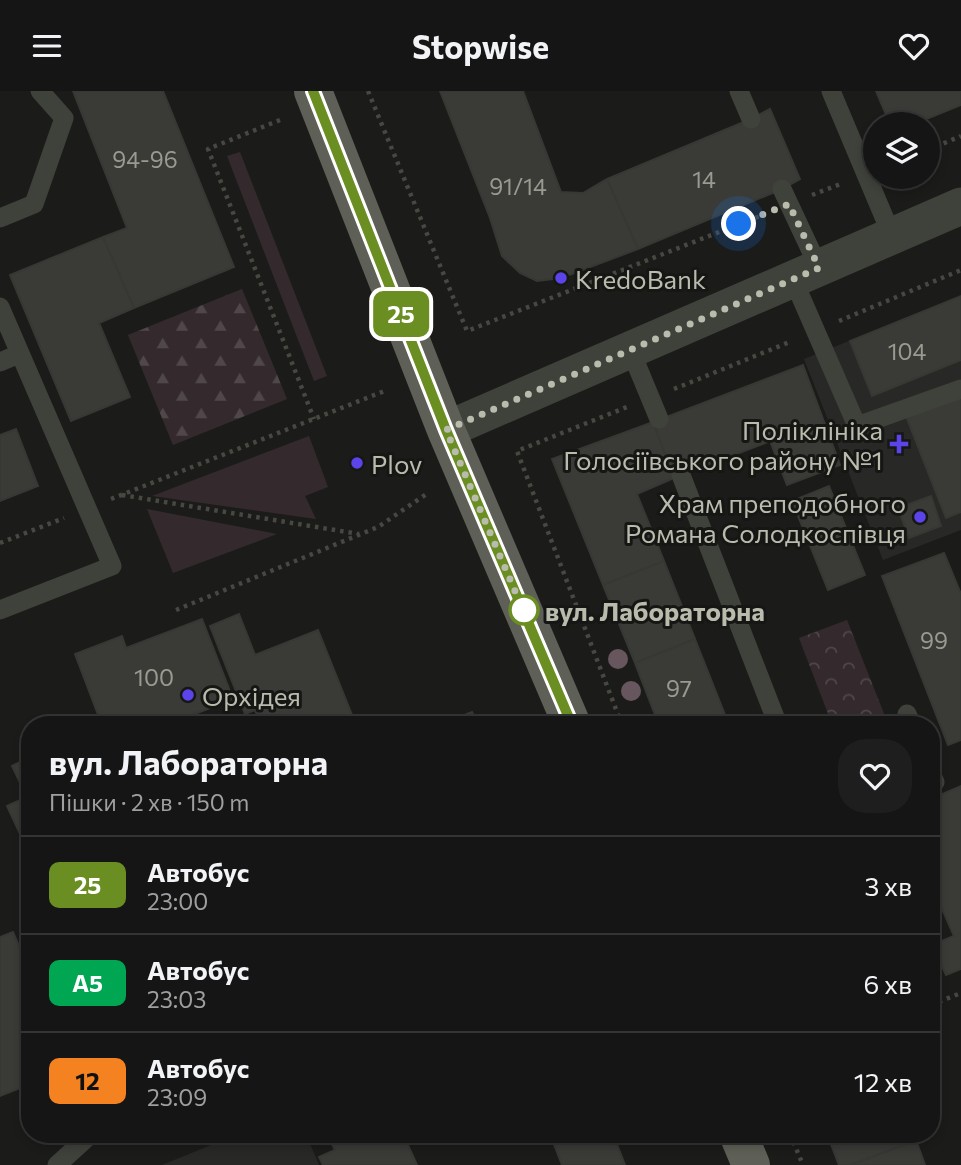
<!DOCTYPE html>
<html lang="uk">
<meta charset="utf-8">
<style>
body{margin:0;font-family:Commissioner,sans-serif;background:#1d1e1d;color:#f1f3f6;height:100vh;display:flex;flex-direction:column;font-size:26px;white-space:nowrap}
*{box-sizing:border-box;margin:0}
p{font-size:23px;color:#9d9fa0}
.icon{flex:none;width:38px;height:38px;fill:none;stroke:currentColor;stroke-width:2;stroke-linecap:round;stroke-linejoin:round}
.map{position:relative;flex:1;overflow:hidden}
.sheet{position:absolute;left:21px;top:625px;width:919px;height:427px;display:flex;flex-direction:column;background:#141514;border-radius:28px;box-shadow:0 4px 10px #0003,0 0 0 2px #333434}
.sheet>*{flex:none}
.badge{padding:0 14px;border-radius:10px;font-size:24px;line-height:46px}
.fabs{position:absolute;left:863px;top:21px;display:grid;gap:14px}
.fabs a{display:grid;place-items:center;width:77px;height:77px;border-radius:50%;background:#141514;box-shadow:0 4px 10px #0003,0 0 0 2px #333434;font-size:35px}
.you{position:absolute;width:35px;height:35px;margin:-18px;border:5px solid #fff;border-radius:50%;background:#1a73e8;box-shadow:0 0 0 10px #1a73e833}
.map>.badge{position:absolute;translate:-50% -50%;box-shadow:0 0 0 4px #fff}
.round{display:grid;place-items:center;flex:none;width:74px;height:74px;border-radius:28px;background:#1d1e1d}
.headline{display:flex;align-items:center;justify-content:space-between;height:119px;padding:0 28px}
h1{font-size:33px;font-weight:700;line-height:52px}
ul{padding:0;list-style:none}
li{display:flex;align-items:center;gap:21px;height:98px;padding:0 28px;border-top:2px solid #333434}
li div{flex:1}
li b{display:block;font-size:26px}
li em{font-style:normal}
li .badge{min-width:77px;font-weight:700;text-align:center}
header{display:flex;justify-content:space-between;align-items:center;height:91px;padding:0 28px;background:#141514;font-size:32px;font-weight:700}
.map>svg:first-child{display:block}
.built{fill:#282926}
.grass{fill:#342a2e}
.forest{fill:url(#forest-firs)}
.park{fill:url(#park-crowns)}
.building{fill:#3a3b37;stroke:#363834;stroke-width:2}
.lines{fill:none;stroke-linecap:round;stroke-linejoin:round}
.path{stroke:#474841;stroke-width:4.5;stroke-dasharray:3.5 5;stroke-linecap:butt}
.service{stroke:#3f413b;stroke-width:19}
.minor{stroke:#3f413b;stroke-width:37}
.primary{stroke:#5e6057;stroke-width:38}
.tree{fill:#67565d}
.line-casing{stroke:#fff;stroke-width:16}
.line{stroke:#6b8e23;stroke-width:10}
.walk{stroke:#b9bbad;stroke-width:7;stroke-dasharray:0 12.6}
.poi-dot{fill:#5a44ea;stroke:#161715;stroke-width:2.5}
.stop-dot{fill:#fff;stroke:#6b8e23;stroke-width:3.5}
.labels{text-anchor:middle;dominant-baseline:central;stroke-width:6;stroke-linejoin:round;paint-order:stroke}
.number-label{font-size:23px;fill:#999b90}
.poi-label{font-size:26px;fill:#b9bbad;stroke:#161715;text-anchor:start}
.stop-label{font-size:26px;font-weight:bold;fill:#b9bbad;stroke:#161715;text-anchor:start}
</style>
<header><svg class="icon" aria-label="menu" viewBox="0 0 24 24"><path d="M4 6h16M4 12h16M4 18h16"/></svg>Stopwise<svg class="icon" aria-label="heart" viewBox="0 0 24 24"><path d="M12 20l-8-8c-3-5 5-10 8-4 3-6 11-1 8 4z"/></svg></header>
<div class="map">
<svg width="961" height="1074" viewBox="0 0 961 1074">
<defs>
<pattern id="forest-firs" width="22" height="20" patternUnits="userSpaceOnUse" patternTransform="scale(1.75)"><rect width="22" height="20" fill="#342a2e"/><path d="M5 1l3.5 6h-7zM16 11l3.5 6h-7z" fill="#4f474a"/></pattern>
<pattern id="park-crowns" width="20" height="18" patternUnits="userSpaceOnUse" patternTransform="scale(1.75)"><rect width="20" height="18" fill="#342a2e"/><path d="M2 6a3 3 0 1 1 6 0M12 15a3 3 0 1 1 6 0" fill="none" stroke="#4f474a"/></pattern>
</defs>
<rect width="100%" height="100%" fill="#1b1c1a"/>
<path class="built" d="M 961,205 L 961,439 L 883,469 L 804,268 Z
M 238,1043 L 306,1043 L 319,1074 L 162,1074 Z"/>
<path class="grass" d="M 240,61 L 327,285 L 314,290 L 227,65 Z
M 309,345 L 328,396 L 305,405 L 316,428 L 152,405 Z
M 147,418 L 277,443 L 173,482 Z"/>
<path class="forest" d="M 242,198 L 287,308 L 173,354 L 128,244 Z"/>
<path class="park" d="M 847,529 L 888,633 L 832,633 L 799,547 Z"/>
<path class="building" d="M 73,0 L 163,0 L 234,176 L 134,217 L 103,146 L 127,137 Z
M 440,0 L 523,0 L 561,101 L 583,102 L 607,88 L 638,158 L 561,187 L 537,190 L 520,182 L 502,165 L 490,127 Z
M 876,0 L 961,0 L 961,14 L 914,33 L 890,33 Z
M 770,18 L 800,88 L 782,98 L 638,158 L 607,88 L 751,28 Z
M 103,146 L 134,217 L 99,232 L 130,306 L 71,330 L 10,184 Z
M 961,205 L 961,269 L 872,305 L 850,250 Z
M 803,274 L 840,374 L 787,394 L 770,350 L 674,387 L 653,331 Z
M 961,304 L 961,421 L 946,427 L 906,325 Z
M 653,331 L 674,387 L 637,403 L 664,470 L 603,494 L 552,368 Z
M 16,338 L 38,395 L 0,410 L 0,344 Z
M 829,395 L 865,484 L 828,499 L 792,410 Z
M 931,405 L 941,435 L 909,447 L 898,417 Z
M 944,462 L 961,503 L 961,649 L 948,654 L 882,485 Z
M 664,470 L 695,548 L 635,572 L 603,494 Z
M 239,523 L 255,564 L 318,539 L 356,634 L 261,634 L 255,619 L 245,623 L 210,535 Z
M 202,528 L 233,608 L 167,634 L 102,634 L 75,563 L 122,545 L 126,557 Z
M 695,548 L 729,634 L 659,634 L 635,572 Z
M 472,621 L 478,634 L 440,634 L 441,633 Z
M 30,666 L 30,764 L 7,715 L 27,706 L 12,675 Z
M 961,695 L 961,878 L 946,884 L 932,854 L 954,845 L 940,813 L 931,817 L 931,708 Z
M 13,841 L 30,881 L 30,993 L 0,1005 L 0,846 Z
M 327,1043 L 403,1043 L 417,1074 L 323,1074 L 319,1066 L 335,1059 Z
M 550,1043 L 613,1043 L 625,1074 L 562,1074 Z
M 827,1043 L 914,1043 L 916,1049 L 851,1074 L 839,1074 Z
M 916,1049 L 925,1074 L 851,1074 Z"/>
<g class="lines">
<path class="path" d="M 368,0 L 467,240 L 765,123
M 280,29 L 208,58 L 314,328
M 928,59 L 961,45
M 812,104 L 843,92
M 839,230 L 961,179
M 674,298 L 792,250
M 122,404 L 359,443
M 111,408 L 387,299
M 0,452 L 64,427
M 176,519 L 378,436 L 428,402
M 622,634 L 517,360 L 627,316
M 931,914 L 961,902
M 790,1043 L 803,1074"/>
<path class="service" d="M 739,0 L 751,28
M 831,0 L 892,145
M 782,98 L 819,177
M 0,127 L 34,113 L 64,27 L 40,0
M 793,188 L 857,335 L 961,298
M 0,216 L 112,475 L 0,519
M 630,258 L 659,328
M 0,271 L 19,263
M 681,384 L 778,634
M 907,623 L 912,634
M 931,682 L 935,691 L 931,692
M 57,1074 L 91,1043"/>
<path class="minor" d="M 446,339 L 961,115"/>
<path class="primary" d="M 313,0 L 446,339 L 572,634
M 738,1043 L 751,1074"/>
</g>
<g class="tree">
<circle cx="618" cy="568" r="10"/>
<circle cx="631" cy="600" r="10"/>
</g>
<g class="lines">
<defs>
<path id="line" d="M 313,0 L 446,339 L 572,634"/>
</defs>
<use href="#line" class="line-casing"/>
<use href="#line" class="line"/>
<path class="walk" d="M 524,519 L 524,521 L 446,339 L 819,177 L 789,113 L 739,133"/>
</g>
<g class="poi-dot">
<circle cx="561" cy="187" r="7"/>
<path d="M895.5 342.5h7v7h7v7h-7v7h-7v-7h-7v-7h7z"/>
<circle cx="357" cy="372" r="7"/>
<circle cx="920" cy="426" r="7"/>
<circle cx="188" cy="604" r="7"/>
</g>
<circle class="stop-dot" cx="524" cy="519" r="14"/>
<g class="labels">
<g class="number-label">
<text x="145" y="68">94-96</text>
<text x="704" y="88">14</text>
<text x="518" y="95">91/14</text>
<text x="907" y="260">104</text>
<text x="934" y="549">99</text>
<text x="154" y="586">100</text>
<text x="679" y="597">97</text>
</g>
<g class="poi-label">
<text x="575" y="187">KredoBank</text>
<text x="883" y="338" text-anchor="end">Поліклініка<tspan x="883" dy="30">Голосіївського району №1</tspan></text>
<text x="371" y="372">Plov</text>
<text x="906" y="411" text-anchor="end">Храм преподобного<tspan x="906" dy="30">Романа Солодкоспівця</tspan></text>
<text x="202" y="604">Орхідея</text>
</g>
<g class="stop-label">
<text x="545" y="519">вул. Лаборaторна</text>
</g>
</g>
</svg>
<div class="fabs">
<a><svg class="icon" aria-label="layers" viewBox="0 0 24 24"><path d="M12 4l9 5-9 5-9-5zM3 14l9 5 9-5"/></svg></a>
</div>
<div class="you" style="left:739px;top:133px"></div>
<b class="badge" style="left:401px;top:223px;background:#6b8e23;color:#fff">25</b>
<section class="sheet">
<div class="headline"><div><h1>вул. Лаборaторна</h1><p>Пішки · 2 хв · 150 m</p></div><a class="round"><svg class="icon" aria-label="heart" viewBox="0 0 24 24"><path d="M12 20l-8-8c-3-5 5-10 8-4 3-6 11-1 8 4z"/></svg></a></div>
<ul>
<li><span class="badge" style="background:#6b8e23;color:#fff">25</span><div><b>Автобус</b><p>23:00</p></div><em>3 хв</em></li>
<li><span class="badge" style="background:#00a651;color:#fff">А5</span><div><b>Автобус</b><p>23:03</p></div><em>6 хв</em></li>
<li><span class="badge" style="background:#f58220;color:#111">12</span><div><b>Автобус</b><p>23:09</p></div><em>12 хв</em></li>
</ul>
</section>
</div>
